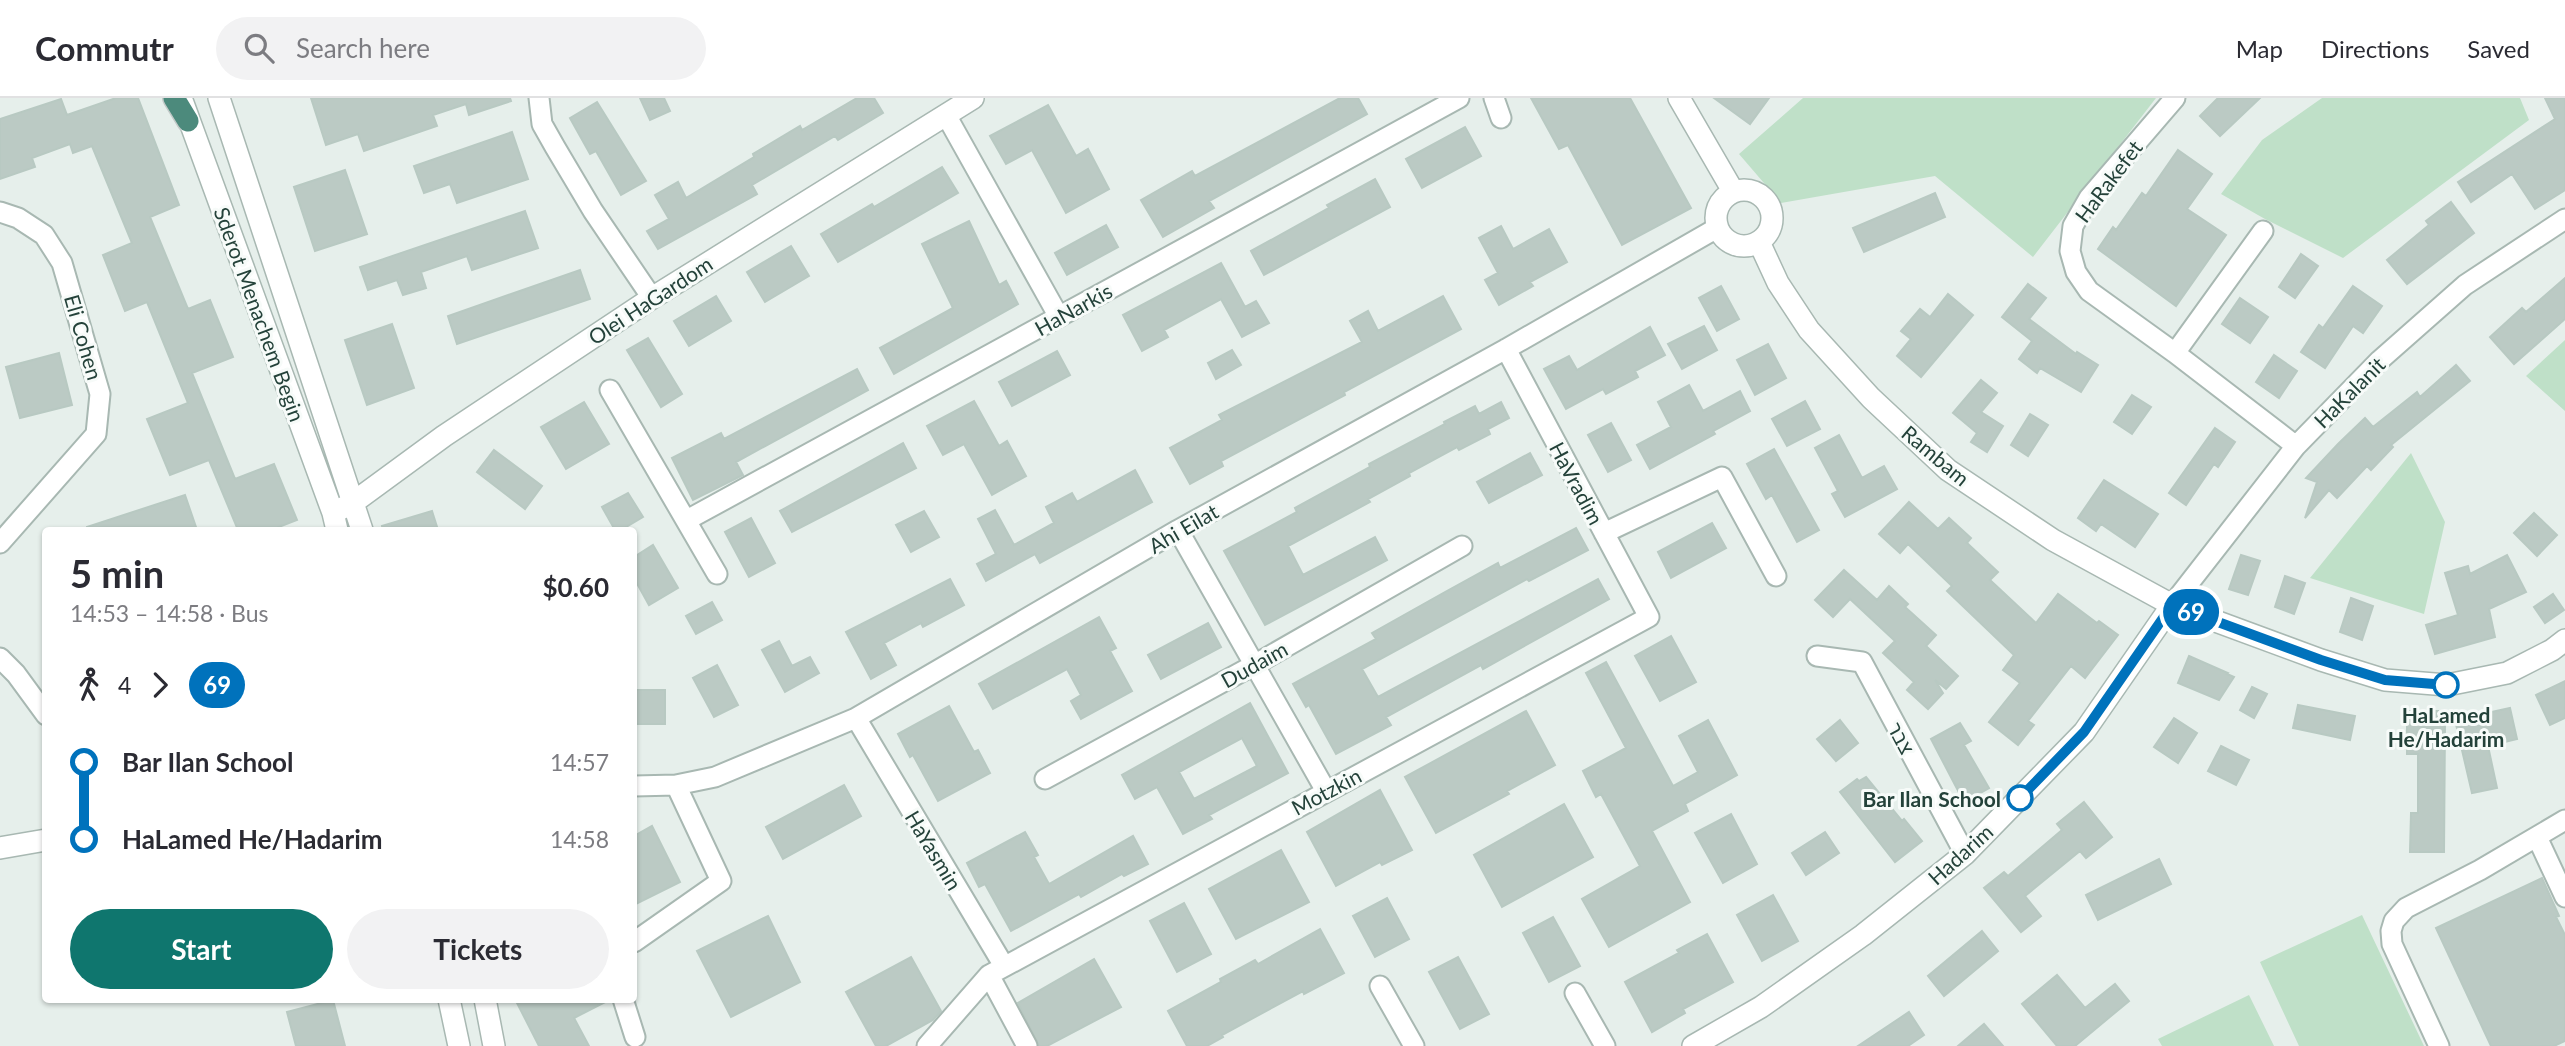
<!DOCTYPE html>
<meta charset="utf-8">
<style>
body{margin:0;font-family:Lato,Heebo,sans-serif;background:#f2f2f3;color:#2b2b33;height:100vh;display:flex;flex-direction:column;font-size:26px;white-space:nowrap}
*{box-sizing:border-box;margin:0}
p{font-size:23px;color:#7c7c81}
.icon{flex:none;width:38px;height:38px;fill:none;stroke:currentColor;stroke-width:2;stroke-linecap:round;stroke-linejoin:round}
.map{position:relative;flex:1;overflow:hidden}
.panel{position:absolute;left:42px;top:429px;width:595px;height:476px;display:flex;flex-direction:column;background:#fff;border-radius:7px;box-shadow:0 2px 5px #0004}
.panel>*{flex:none}
.badge{padding:0 14px;border-radius:23px;font-size:24px;line-height:46px}
.map>.badge{position:absolute;translate:-50% -50%;box-shadow:0 0 0 4px #fff}
.legs{display:flex;align-items:center;gap:10px;height:77px;padding:0 28px;font-size:23px}
.legs p{margin-inline-start:auto}
.head{display:flex;align-items:center;justify-content:space-between;height:119px;padding:0 28px}
h1{font-size:38px;font-weight:700;line-height:52px}
.primary-button{display:flex;gap:14px;margin-top:auto;padding:14px 28px}
.primary-button a{flex:1;height:80px;border-radius:42px;background:#0f766e;color:#fff;font-size:28px;font-weight:700;line-height:80px;text-align:center}
.primary-button a+a{background:#f2f2f3;color:#2b2b33}
ul{padding:0 28px;list-style:none}
li{display:flex;align-items:center;gap:24px;height:77px;font-size:26px}
li i{display:grid;place-items:center;width:10px;height:100%;margin:0 9px;background:currentColor}
li i::after{content:'';width:18px;height:18px;margin:-9px;border:5px solid;border-radius:50%;background:#fff}
li p{margin-inline-start:auto}
li:first-child i{background:linear-gradient(#0000 50%,currentColor 0)}
li:last-child i{background:linear-gradient(currentColor 50%,#0000 0)}
header{display:flex;align-items:center;gap:42px;box-sizing:border-box;height:98px;padding:0 35px;background:#fff;border-bottom:2px solid #e1e1e2}
header strong{font-size:33px}
nav{display:flex;gap:38px;margin-inline-start:auto;font-size:24px}
.search{width:490px;height:63px;background:#f2f2f3;display:flex;align-items:center;gap:18px;box-sizing:border-box;padding:0 24px;border-radius:38px;color:#7c7c81;font-size:26px}
.map>svg:first-child{display:block}
.green{fill:#bfe0c8}
.building{fill:#bbcac4;stroke:#b8c9c2;stroke-width:2;fill-rule:evenodd}
.lines{fill:none;stroke-linecap:round;stroke-linejoin:round}
.minor-casing{stroke:#a8b8b2;stroke-width:23}
.tertiary-casing{stroke:#a8b8b2;stroke-width:24}
.trunk-casing{stroke:#c2cac8;stroke-width:24}
.minor{stroke:#fff;stroke-width:19}
.tertiary{stroke:#fff;stroke-width:21}
.trunk{stroke:#4c8a7c;stroke-width:21}
.line-1-casing{stroke:#fff;stroke-width:16}
.line-1{stroke:#0072bc;stroke-width:10}
.stop-1-dot{fill:#fff;stroke:#0072bc;stroke-width:3.5}
.labels{text-anchor:middle;dominant-baseline:central;stroke-width:6;stroke-linejoin:round;paint-order:stroke}
.street-label{font-size:21px;fill:#24423a;stroke:#f7fbf9}
.stop-label{font-size:21px;font-weight:bold;fill:#24423a;stroke:#f7fbf9}
</style>
<header>
<strong>Commutr</strong>
<div class="search"><svg class="icon" aria-label="search" viewBox="0 0 24 24"><circle cx="10" cy="10" r="6"/><path d="M15 15l6 6"/></svg>Search here</div>
<nav><a>Map</a><a>Directions</a><a>Saved</a></nav>
</header>
<div class="map">
<svg width="2565" height="948" viewBox="0 0 2565 948">
<rect width="100%" height="100%" fill="#e6efeb"/>
<path class="green" d="M 1803,0 L 2156,0 L 2033,159 L 1935,78 L 1781,105 L 1739,56 Z
M 2322,0 L 2520,0 L 2529,22 L 2343,160 L 2265,121 L 2221,96 L 2262,42 Z
M 2565,242 L 2565,313 L 2526,278 Z
M 2411,355 L 2445,424 L 2424,516 L 2310,480 Z
M 2362,817 L 2424,948 L 2299,948 L 2260,864 Z
M 2249,897 L 2274,948 L 2162,948 L 2158,941 Z"/>
<path class="building" d="M 116,0 L 138,0 L 179,107 L 150,119 L 188,211 L 210,202 L 233,259 L 192,275 L 235,381 L 274,366 L 297,422 L 271,432 L 238,432 L 209,362 L 170,377 L 147,321 L 188,305 L 147,204 L 125,213 L 103,157 L 132,145 L 92,48 L 73,55 L 70,46 L 32,60 L 35,69 L 0,81 L 0,21 L 61,1 L 67,17 Z
M 311,0 L 510,0 L 511,3 L 469,17 L 466,6 L 433,17 L 437,28 L 364,53 L 358,36 L 326,47 Z
M 640,0 L 664,0 L 670,13 L 650,22 Z
M 857,0 L 874,0 L 883,15 L 838,42 L 835,38 L 752,87 L 757,96 L 658,151 L 647,133 L 669,121 L 655,97 L 678,84 L 686,100 L 754,59 L 753,56 L 800,28 L 802,32 Z
M 1340,0 L 1358,0 L 1367,16 L 1209,103 L 1214,110 L 1163,139 L 1141,102 L 1192,73 L 1195,78 Z
M 1531,0 L 1630,0 L 1691,110 L 1622,147 L 1568,47 L 1559,51 Z
M 1714,0 L 1769,0 L 1750,26 Z
M 2218,0 L 2260,0 L 2220,38 L 2200,18 Z
M 2545,0 L 2565,0 L 2565,92 L 2535,111 L 2512,76 L 2471,104 L 2458,84 L 2555,21 Z
M 597,4 L 646,83 L 621,97 L 596,53 L 590,56 L 570,20 Z
M 1048,7 L 1076,58 L 1088,51 L 1109,91 L 1066,115 L 1032,52 L 1006,66 L 990,38 Z
M 1465,29 L 1481,58 L 1422,90 L 1406,61 Z
M 512,34 L 528,81 L 457,105 L 450,86 L 424,95 L 414,68 Z
M 2178,52 L 2212,76 L 2187,111 L 2226,137 L 2176,208 L 2098,151 L 2113,129 L 2116,132 L 2142,95 L 2146,98 Z
M 942,69 L 958,95 L 838,164 L 821,136 L 872,106 L 874,109 Z
M 345,72 L 367,136 L 315,153 L 294,89 Z
M 1375,81 L 1390,109 L 1264,177 L 1251,153 L 1329,110 L 1327,107 Z
M 1935,95 L 1945,119 L 1864,154 L 1853,130 Z
M 2451,104 L 2474,135 L 2407,186 L 2387,162 L 2429,127 L 2426,123 Z
M 525,113 L 538,150 L 472,172 L 467,158 L 421,174 L 426,190 L 403,197 L 397,182 L 368,192 L 360,169 Z
M 969,123 L 999,187 L 1006,183 L 1018,206 L 894,276 L 880,250 L 953,210 L 922,146 Z
M 1106,127 L 1118,149 L 1067,177 L 1055,155 Z
M 1501,128 L 1513,151 L 1549,131 L 1567,164 L 1530,184 L 1533,188 L 1499,207 L 1485,182 L 1498,175 L 1479,140 Z
M 791,148 L 809,178 L 765,204 L 747,174 Z
M 2301,156 L 2318,168 L 2295,200 L 2279,189 Z
M 1221,165 L 1245,209 L 1256,203 L 1269,225 L 1242,239 L 1221,201 L 1164,232 L 1168,239 L 1142,253 L 1123,217 Z
M 580,172 L 590,201 L 457,246 L 448,218 Z
M 2565,180 L 2565,221 L 2514,266 L 2490,239 L 2522,210 L 2526,214 Z
M 2028,186 L 2046,200 L 2029,221 L 2076,256 L 2077,254 L 2098,267 L 2081,294 L 2040,270 L 2037,275 L 2019,261 L 2032,243 L 2002,219 Z
M 1721,188 L 1739,221 L 1717,233 L 1699,200 Z
M 2353,188 L 2382,208 L 2363,235 L 2353,228 L 2325,270 L 2301,254 L 2319,227 L 2323,230 Z
M 1948,196 L 1973,217 L 1921,279 L 1897,258 L 1911,241 L 1901,233 L 1920,211 L 1930,219 Z
M 716,198 L 731,223 L 689,248 L 674,223 Z
M 1443,198 L 1461,231 L 1344,294 L 1345,297 L 1221,363 L 1223,368 L 1190,386 L 1170,350 L 1222,322 L 1219,317 L 1362,244 L 1350,223 L 1368,213 L 1378,233 Z
M 2240,200 L 2268,219 L 2250,245 L 2222,226 Z
M 392,226 L 414,290 L 367,307 L 345,242 Z
M 1704,228 L 1717,252 L 1682,271 L 1668,246 Z
M 1650,229 L 1665,257 L 1635,273 L 1638,279 L 1606,296 L 1603,291 L 1566,311 L 1544,271 L 1569,258 L 1577,272 Z
M 648,240 L 682,296 L 661,309 L 627,252 Z
M 1768,246 L 1786,280 L 1755,297 L 1737,262 Z
M 1232,252 L 1241,267 L 1216,281 L 1208,265 Z
M 1057,253 L 1070,277 L 1012,308 L 999,284 Z
M 59,255 L 72,307 L 20,320 L 6,269 Z
M 2274,257 L 2297,273 L 2279,300 L 2256,284 Z
M 2456,267 L 2470,283 L 2391,347 L 2393,349 L 2371,372 L 2367,368 L 2337,400 L 2329,392 L 2305,420 L 2317,384 L 2306,380 L 2338,346 L 2365,320 L 2373,329 L 2417,294 L 2420,299 Z
M 857,271 L 868,292 L 736,364 L 743,377 L 693,402 L 672,360 L 721,335 L 724,341 Z
M 1981,282 L 1997,295 L 1981,314 L 2003,328 L 1987,354 L 1971,344 L 1977,335 L 1953,315 Z
M 1689,287 L 1703,313 L 1740,293 L 1750,313 L 1713,333 L 1715,336 L 1650,371 L 1637,347 L 1671,329 L 1658,304 Z
M 2132,297 L 2151,309 L 2132,336 L 2114,324 Z
M 974,303 L 999,348 L 1007,343 L 1026,378 L 992,397 L 964,346 L 943,357 L 927,328 Z
M 1805,303 L 1820,331 L 1787,348 L 1772,321 Z
M 584,304 L 609,346 L 566,371 L 541,329 Z
M 1501,304 L 1509,320 L 1488,331 L 1490,336 L 1459,352 L 1457,349 L 1409,375 L 1410,378 L 1368,401 L 1370,404 L 1288,448 L 1303,477 L 1375,439 L 1387,462 L 1265,527 L 1224,453 L 1297,414 L 1295,410 L 1370,369 L 1369,366 L 1445,326 L 1444,324 L 1475,308 L 1479,316 Z
M 2030,316 L 2048,327 L 2028,358 L 2011,347 Z
M 1611,325 L 1631,362 L 1608,374 L 1588,337 Z
M 2215,330 L 2235,344 L 2218,369 L 2214,366 L 2186,407 L 2169,395 Z
M 1839,337 L 1862,380 L 1884,368 L 1897,391 L 1845,419 L 1832,396 L 1838,393 L 1815,350 Z
M 903,345 L 916,370 L 792,434 L 780,413 Z
M 1774,351 L 1819,432 L 1797,444 L 1772,397 L 1766,401 L 1747,366 Z
M 494,352 L 542,388 L 525,411 L 477,374 Z
M 1530,355 L 1542,377 L 1489,405 L 1477,384 Z
M 1135,372 L 1152,404 L 1040,465 L 1035,456 L 986,483 L 977,466 L 996,456 L 978,421 L 995,412 L 1014,447 L 1054,425 L 1046,409 L 1072,395 L 1077,404 Z
M 2104,382 L 2158,416 L 2135,449 L 2101,426 L 2096,433 L 2078,420 Z
M 628,395 L 643,419 L 621,432 L 615,432 L 602,409 Z
M 185,397 L 197,432 L 87,432 L 87,429 Z
M 1909,404 L 1938,431 L 1949,420 L 1971,440 L 1967,445 L 1998,474 L 1990,482 L 2036,525 L 2058,496 L 2097,525 L 2099,523 L 2118,537 L 2085,580 L 2071,568 L 2028,623 L 2034,627 L 2018,647 L 1989,624 L 2020,585 L 2003,572 L 2014,557 L 1947,493 L 1952,488 L 1908,446 L 1900,455 L 1879,436 Z
M 432,413 L 438,432 L 383,432 L 382,428 Z
M 924,413 L 939,439 L 911,454 L 896,427 Z
M 2534,415 L 2557,437 L 2537,458 L 2514,435 Z
M 751,420 L 775,465 L 749,479 L 725,434 Z
M 1712,425 L 1726,450 L 1671,480 L 1658,454 Z
M 1576,430 L 1588,452 L 1529,483 L 1527,481 L 1362,571 L 1378,599 L 1598,481 L 1609,501 L 1483,571 L 1481,567 L 1386,619 L 1391,627 L 1336,656 L 1309,607 L 1306,609 L 1293,586 L 1376,541 L 1372,535 L 1445,494 L 1498,465 L 1500,470 Z
M 653,447 L 678,490 L 649,507 L 634,480 L 634,459 Z
M 2241,457 L 2260,463 L 2248,497 L 2229,491 Z
M 2507,457 L 2526,494 L 2489,511 L 2495,539 L 2435,556 L 2426,527 L 2458,517 L 2445,475 L 2468,468 L 2470,476 Z
M 1844,472 L 1877,502 L 1889,488 L 1908,506 L 1905,509 L 1936,537 L 1926,548 L 1958,578 L 1946,591 L 1935,582 L 1943,595 L 1928,611 L 1907,592 L 1914,584 L 1883,555 L 1895,543 L 1850,501 L 1833,519 L 1815,502 Z
M 2285,478 L 2305,485 L 2294,516 L 2275,509 Z
M 950,481 L 964,507 L 923,529 L 921,525 L 884,545 L 896,567 L 871,581 L 846,534 Z
M 2553,496 L 2564,512 L 2545,525 L 2534,509 Z
M 2351,500 L 2373,508 L 2362,542 L 2340,534 Z
M 712,504 L 722,522 L 696,536 L 686,518 Z
M 1099,519 L 1116,550 L 1110,553 L 1132,593 L 1081,621 L 1071,603 L 1081,597 L 1067,571 L 993,611 L 979,586 Z
M 1208,525 L 1221,549 L 1161,581 L 1148,557 Z
M 1671,538 L 1696,584 L 1660,603 L 1635,558 Z
M 779,543 L 792,568 L 810,559 L 819,575 L 785,594 L 762,552 Z
M 2189,558 L 2228,575 L 2227,576 L 2234,579 L 2219,602 L 2178,585 Z
M 1606,564 L 1673,688 L 1698,674 L 1679,638 L 1708,622 L 1737,677 L 1685,706 L 1688,713 L 1652,733 L 1690,804 L 1609,849 L 1582,801 L 1640,768 L 1601,696 L 1596,699 L 1583,673 L 1626,650 L 1586,575 Z
M 717,567 L 738,607 L 714,619 L 693,580 Z
M 2565,583 L 2565,620 L 2550,627 L 2536,597 Z
M 2252,589 L 2267,596 L 2254,620 L 2240,612 Z
M 634,592 L 665,592 L 665,626 L 634,626 Z
M 1250,605 L 1288,675 L 1209,717 L 1212,721 L 1183,736 L 1157,689 L 1135,701 L 1122,677 ZM 1242,640 L 1257,668 L 1194,701 L 1179,674 Z
M 2298,607 L 2355,618 L 2350,642 L 2293,630 Z
M 949,608 L 974,654 L 978,652 L 990,675 L 938,703 L 913,657 L 910,659 L 898,636 Z
M 2510,610 L 2517,641 L 2488,648 L 2497,690 L 2472,695 L 2455,622 Z
M 1526,613 L 1555,667 L 1507,693 L 1509,696 L 1436,735 L 1405,679 Z
M 2407,613 L 2438,613 L 2437,626 L 2445,624 L 2444,754 L 2410,754 L 2411,715 L 2418,715 L 2418,656 L 2407,656 Z
M 2174,620 L 2197,635 L 2178,665 L 2154,649 Z
M 1840,622 L 1858,645 L 1836,663 L 1817,641 Z
M 1960,625 L 1971,643 L 1964,647 L 1989,690 L 1964,704 L 1931,641 Z
M 2221,648 L 2249,662 L 2236,687 L 2208,673 Z
M 1866,679 L 1902,723 L 1904,721 L 1922,743 L 1895,764 L 1840,694 L 1857,681 L 1859,683 Z
M 844,687 L 861,718 L 783,761 L 766,729 Z
M 1380,692 L 1412,752 L 1382,767 L 1380,764 L 1336,788 L 1307,734 Z
M 2084,704 L 2112,739 L 2086,760 L 2080,753 L 2025,798 L 2041,818 L 2021,834 L 1984,790 L 2004,774 L 2008,778 L 2062,732 L 2057,726 Z
M 1564,706 L 1593,759 L 1502,809 L 1474,757 Z
M 1731,716 L 1757,766 L 1723,785 L 1695,735 Z
M 652,728 L 680,784 L 634,807 L 634,738 Z
M 1025,734 L 1038,757 L 1034,759 L 1049,786 L 1133,738 L 1148,766 L 1124,778 L 1122,776 L 1081,799 L 1079,796 L 1011,833 L 985,786 L 979,789 L 967,765 Z
M 1825,734 L 1839,755 L 1806,777 L 1792,755 Z
M 1281,752 L 1309,804 L 1236,841 L 1209,791 Z
M 2159,761 L 2171,786 L 2098,822 L 2086,797 Z
M 2542,780 L 2559,818 L 2556,819 L 2565,837 L 2565,943 L 2554,948 L 2491,948 L 2436,830 Z
M 1773,797 L 1798,843 L 1762,863 L 1737,817 Z
M 1387,800 L 1409,841 L 1375,859 L 1353,818 Z
M 1184,805 L 1211,856 L 1177,874 L 1150,823 Z
M 768,818 L 800,884 L 731,919 L 697,853 Z
M 1553,819 L 1580,868 L 1549,884 L 1523,835 Z
M 1320,831 L 1344,875 L 1304,896 L 1303,893 L 1222,937 L 1223,939 L 1207,948 L 1187,948 L 1168,913 L 1221,884 L 1220,881 L 1255,862 L 1258,866 Z
M 1982,833 L 1998,853 L 1944,898 L 1928,878 Z
M 1707,836 L 1733,884 L 1683,911 L 1685,915 L 1652,934 L 1625,884 L 1679,855 L 1677,852 Z
M 911,859 L 941,913 L 933,922 L 886,948 L 876,948 L 846,894 Z
M 1458,859 L 1489,916 L 1460,931 L 1429,874 Z
M 1094,861 L 1121,909 L 1047,948 L 1039,948 L 1018,905 Z
M 2057,877 L 2085,910 L 2115,886 L 2129,903 L 2075,948 L 2057,948 L 2022,906 Z
M 515,901 L 611,901 L 574,920 L 589,948 L 539,948 Z
M 333,902 L 345,948 L 296,948 L 287,914 Z
M 1909,914 L 1924,937 L 1908,948 L 1858,948 Z
M 1984,926 L 2003,948 L 1958,948 Z"/>
<g class="lines">
<defs>
<path id="minor" d="M 539,0 L 542,26 L 555,49 L 593,113 L 652,200
M 1494,0 L 1501,20
M 2175,0 L 2089,100 L 2073,128 L 2070,153 L 2076,174 L 2089,193 L 2175,255 L 2296,348
M 946,17 L 1059,219
M 0,114 L 18,120 L 44,137 L 62,165 L 100,296 L 96,336 L 0,445
M 2175,255 L 2263,133
M 610,292 L 717,476
M 687,422 L 1459,0
M 1178,432 L 1326,693
M 1604,435 L 1722,379 L 1776,478
M 2172,507 L 2296,348 L 2380,262 L 2465,187 L 2565,121
M 1817,558 L 1862,564 L 1965,756
M 0,560 L 16,576 L 46,617
M 856,620 L 1004,868
M 1045,681 L 1254,567 L 1462,448
M 634,688 L 676,687 L 715,679 L 856,620 L 1178,432 L 1506,251 L 1717,130
M 2537,739 L 2565,799
M 634,844 L 721,783 L 676,687
M 1380,888 L 1414,948
M 1575,895 L 1605,948
M 623,901 L 635,939
M 927,948 L 989,877
M 1027,948 L 989,877 L 1649,519 L 1506,251
M 2439,948 L 2392,846 L 2391,833 L 2394,823 L 2406,810 L 2480,772 L 2565,722"/>
<path id="tertiary" d="M 219,0 L 362,432
M 1679,0 L 1733,93
M 183,5 L 333,415 L 337,432
M1716 120a28 28 0 1 1 56 0a28 28 0 1 1-56 0Z
M 1759,144 L 1778,185 L 1809,232 L 1871,300 L 1948,372 L 2053,442 L 2172,507 L 2321,562 L 2385,582 L 2447,587 L 2507,575 L 2552,552 L 2565,542
M 333,415 L 354,404 L 444,338 L 652,200 L 973,0
M 0,750 L 46,742
M 449,901 L 459,948
M 485,901 L 494,948
M 1693,948 L 1761,909 L 1863,837 L 1965,756 L 2084,634 L 2172,507"/>
<path id="trunk" d="M 174,0 L 188,23"/>
</defs>
<use href="#minor" class="minor-casing"/>
<use href="#tertiary" class="tertiary-casing"/>
<use href="#trunk" class="trunk-casing"/>
<use href="#minor" class="minor"/>
<use href="#tertiary" class="tertiary"/>
<use href="#trunk" class="trunk"/>
</g>
<g class="lines">
<defs>
<path id="line-1" d="M 2020,700 L 2084,634 L 2172,507 L 2321,562 L 2385,582 L 2446,587"/>
</defs>
<use href="#line-1" class="line-1-casing"/>
<use href="#line-1" class="line-1"/>
</g>
<g class="stop-1-dot">
<circle cx="2446" cy="587" r="12"/>
<circle cx="2020" cy="700" r="12"/>
</g>
<g class="labels">
<g class="street-label">
<text transform="translate(2108 83) rotate(-53)">HaRakefet</text>
<text transform="translate(650 202) rotate(-33)">Olei HaGardom</text>
<text transform="translate(1073 211) rotate(-29)">HaNarkis</text>
<text transform="translate(260 216) rotate(70)">Sderot Menachem Begin</text>
<text transform="translate(84 239) rotate(74)">Eli Cohen</text>
<text transform="translate(2349 294) rotate(-45)">HaKalanit</text>
<text transform="translate(1936 357) rotate(40)">Rambam</text>
<text transform="translate(1577 385) rotate(62)">HaVradim</text>
<text transform="translate(1183 430) rotate(-30)">Ahi Eilat</text>
<text transform="translate(1254 566) rotate(-29)">Dudaim</text>
<text transform="translate(1902 640) rotate(62)">צבר</text>
<text transform="translate(1326 693) rotate(-28)">Motzkin</text>
<text transform="translate(934 752) rotate(59)">HaYasmin</text>
<text transform="translate(1960 756) rotate(-42)">Hadarim</text>
</g>
<g class="stop-label">
<text x="2446" y="616">HaLamed<tspan x="2446" dy="24">He/Hadarim</tspan></text>
<text x="2001" y="700" text-anchor="end">Bar Ilan School</text>
</g>
</g>
</svg>
<b class="badge" style="left:2191px;top:514px;background:#0072bc;color:#fff">69</b>
<section class="panel">
<div class="head"><div><h1>5 min</h1><p>14:53 – 14:58 · Bus</p></div><b>$0.60</b></div>
<div class="legs"><svg class="icon" aria-label="walk" viewBox="0 0 24 24"><circle cx="13" cy="4" r="2"/><path d="M13 8l-2 6 4 7M11 14l-3 7M7 12l3-4h3l4 4"/></svg>4<svg class="icon" aria-label="forward" viewBox="0 0 24 24"><path d="M9 5l7 7-7 7"/></svg><b class="badge" style="background:#0072bc;color:#fff">69</b></div>
<ul>
<li><i style="color:#0072bc"></i><b>Bar Ilan School</b><p>14:57</p></li>
<li><i style="color:#0072bc"></i><b>HaLamed He/Hadarim</b><p>14:58</p></li>
</ul>
<div class="primary-button"><a>Start</a><a>Tickets</a></div>
</section>
</div>
